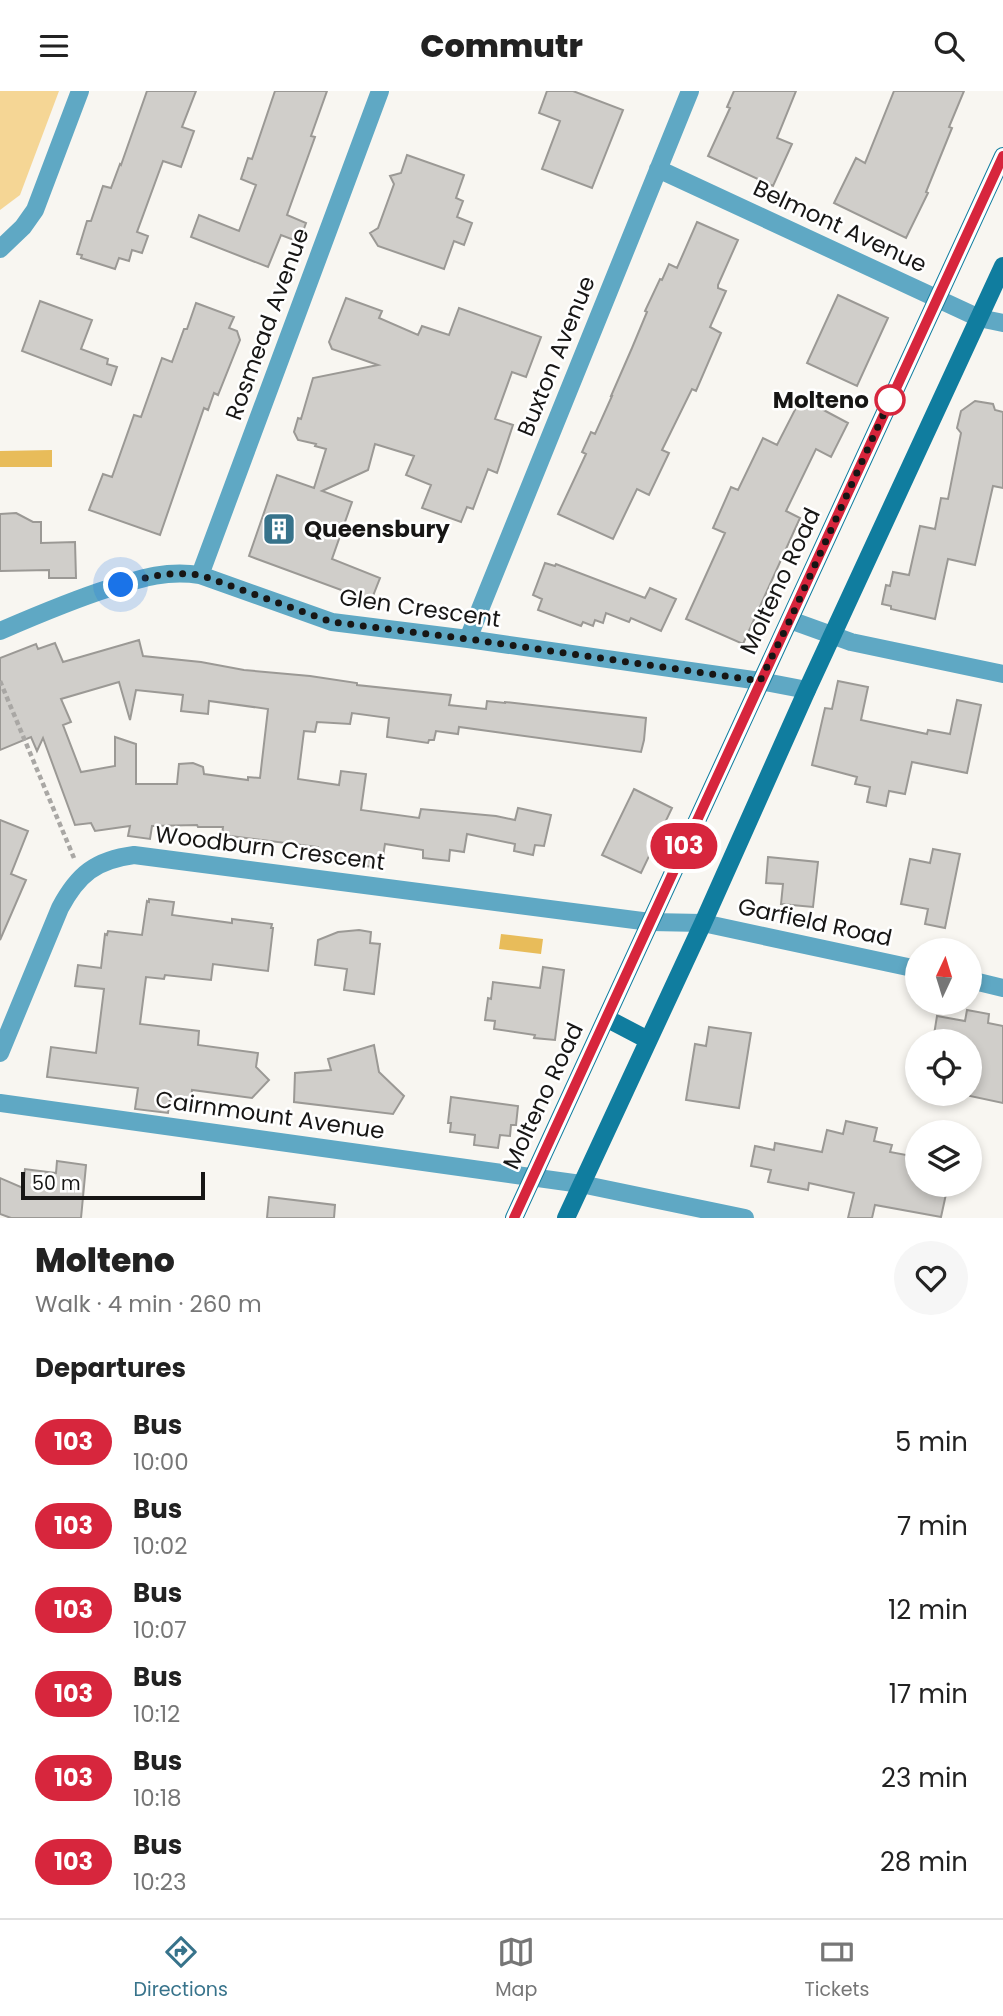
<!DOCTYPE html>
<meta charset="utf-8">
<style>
body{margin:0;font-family:Poppins,sans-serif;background:#f6f6f6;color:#222;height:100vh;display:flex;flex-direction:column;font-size:26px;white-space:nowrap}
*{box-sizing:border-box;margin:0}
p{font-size:23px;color:#767676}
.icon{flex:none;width:38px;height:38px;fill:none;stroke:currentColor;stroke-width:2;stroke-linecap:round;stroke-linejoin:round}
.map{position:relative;height:1127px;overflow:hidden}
.drawer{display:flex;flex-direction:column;background:#fff;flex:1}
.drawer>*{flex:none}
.badge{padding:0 14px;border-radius:23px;font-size:24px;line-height:46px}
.needle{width:46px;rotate:4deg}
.fabs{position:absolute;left:905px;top:847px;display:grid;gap:14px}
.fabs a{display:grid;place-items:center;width:77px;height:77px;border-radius:50%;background:#fff;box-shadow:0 4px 10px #0003;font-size:35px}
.scale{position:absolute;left:21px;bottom:18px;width:184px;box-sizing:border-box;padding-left:7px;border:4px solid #171615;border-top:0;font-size:19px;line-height:24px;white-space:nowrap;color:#171615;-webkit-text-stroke:5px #fff;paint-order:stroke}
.you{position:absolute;width:35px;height:35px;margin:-18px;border:5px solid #fff;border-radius:50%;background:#1a73e8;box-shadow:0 0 0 10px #1a73e833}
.map>.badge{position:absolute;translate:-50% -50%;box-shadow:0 0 0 4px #fff}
h2{padding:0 35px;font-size:26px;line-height:63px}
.round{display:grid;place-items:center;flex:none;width:74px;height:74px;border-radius:37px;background:#f6f6f6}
.summary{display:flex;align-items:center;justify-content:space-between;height:119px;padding:0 35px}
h1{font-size:33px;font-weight:800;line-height:52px}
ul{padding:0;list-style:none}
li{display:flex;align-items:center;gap:21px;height:84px;padding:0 35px}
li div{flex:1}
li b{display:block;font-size:26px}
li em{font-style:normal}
li .badge{min-width:77px;font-weight:700;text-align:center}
header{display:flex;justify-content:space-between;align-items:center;height:91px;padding:0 35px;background:#fff;font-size:32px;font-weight:800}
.menu{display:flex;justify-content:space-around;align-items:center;height:98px;border-top:2px solid #e0e0e0;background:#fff;font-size:19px;color:#767676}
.menu a{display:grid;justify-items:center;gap:4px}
.menu .selected{color:#37738b}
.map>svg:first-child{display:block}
.green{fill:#f5d695}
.water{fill:#e8bc5a}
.building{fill:#d0ceca;stroke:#9b9995;stroke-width:2;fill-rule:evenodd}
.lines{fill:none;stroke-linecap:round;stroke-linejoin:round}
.path{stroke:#a9a7a4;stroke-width:4.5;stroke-dasharray:5 3.5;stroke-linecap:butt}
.street{stroke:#5fa8c4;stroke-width:18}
.secondary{stroke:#107d9f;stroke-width:18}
.line-casing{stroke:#fff;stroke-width:16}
.line{stroke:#d7263d;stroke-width:10}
.walk{stroke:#171615;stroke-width:7;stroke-dasharray:0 12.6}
.stop-dot{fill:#fff;stroke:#d7263d;stroke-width:3.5}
.labels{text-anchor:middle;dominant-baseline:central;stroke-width:5;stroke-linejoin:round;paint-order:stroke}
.street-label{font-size:23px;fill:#171615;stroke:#fff}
.stop-label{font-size:23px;font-weight:bold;fill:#171615;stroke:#fff;text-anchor:end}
.poi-label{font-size:23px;font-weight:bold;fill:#171615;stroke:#fff;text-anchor:start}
</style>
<header><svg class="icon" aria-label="menu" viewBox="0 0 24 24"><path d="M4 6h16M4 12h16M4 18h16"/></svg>Commutr<svg class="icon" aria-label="search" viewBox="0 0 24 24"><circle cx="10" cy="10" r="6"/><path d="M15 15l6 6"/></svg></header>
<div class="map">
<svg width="1003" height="1127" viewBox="0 0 1003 1127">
<rect width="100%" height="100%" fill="#f8f6f1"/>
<path class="green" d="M 0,0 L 59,0 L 20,104 L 0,119 Z"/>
<path class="water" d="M 52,359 L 52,376 L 0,376 L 0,360 Z
M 501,843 L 543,848 L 541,863 L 499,858 Z"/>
<path class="building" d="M 147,0 L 196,0 L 182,36 L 194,40 L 181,76 L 163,70 L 137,141 L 148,145 L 142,162 L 132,159 L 129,170 L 119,167 L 115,178 L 81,167 L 82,164 L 77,163 L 87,130 L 91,130 L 103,95 L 111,97 L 120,73 L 121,74 Z
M 275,0 L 327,0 L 311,45 L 315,46 L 287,124 L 306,132 L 299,151 L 281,144 L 268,176 L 191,146 L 199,124 L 239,140 L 256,94 L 241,88 L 248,67 L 252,68 Z
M 547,0 L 573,0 L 623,19 L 592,97 L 542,78 L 560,30 L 539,22 Z
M 734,0 L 796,0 L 777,47 L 792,53 L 773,95 L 708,65 L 730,17 L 727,16 Z
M 894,0 L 964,0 L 949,36 L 952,37 L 926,101 L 928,102 L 906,147 L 834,112 L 856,67 L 865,72 Z
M 407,64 L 464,84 L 456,107 L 463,110 L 457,126 L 472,132 L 464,154 L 454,150 L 444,178 L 378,155 L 370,142 L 378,137 L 394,93 L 390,85 L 401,82 Z
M 697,131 L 738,149 L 718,194 L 718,197 L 726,200 L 710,236 L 721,242 L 696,300 L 692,298 L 662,359 L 669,362 L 649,404 L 637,398 L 613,448 L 558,423 L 586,363 L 582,361 L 591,341 L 595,343 L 612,305 L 611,305 L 632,257 L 647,221 L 645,220 L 660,188 L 662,189 L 669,173 L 677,177 Z
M 838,204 L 888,227 L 857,295 L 807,272 Z
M 346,207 L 382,220 L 379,227 L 418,244 L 422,235 L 449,244 L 459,217 L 541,246 L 526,286 L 512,281 L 495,328 L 513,334 L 497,382 L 488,378 L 473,418 L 467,416 L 461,431 L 422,417 L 431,394 L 406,384 L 414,365 L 375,353 L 368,379 L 322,400 L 352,411 L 332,468 L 380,487 L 371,510 L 249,465 L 277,384 L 314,397 L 326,358 L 315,355 L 316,353 L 298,349 L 294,341 L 298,327 L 301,328 L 313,287 L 378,274 L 332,258 L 329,251 Z
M 40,210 L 92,229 L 81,258 L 108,268 L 107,273 L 117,276 L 111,294 L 22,260 Z
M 196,212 L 234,226 L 229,237 L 237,240 L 240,249 L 218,304 L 214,302 L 208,319 L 204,317 L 160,444 L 89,419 L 103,383 L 112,386 L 134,324 L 141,326 L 162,267 L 172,271 L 184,238 L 187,238 Z
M 801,307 L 848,332 L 831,366 L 816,358 L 786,420 L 800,427 L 743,553 L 686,528 L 725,442 L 713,437 L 731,396 L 738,399 L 763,347 L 777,354 Z
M 975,310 L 993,313 L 995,319 L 1003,321 L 1003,397 L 993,395 L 975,474 L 948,468 L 935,528 L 891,518 L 891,515 L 882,513 L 886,494 L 890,495 L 893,481 L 909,484 L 920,435 L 935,438 L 941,407 L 948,408 L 961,342 L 957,337 L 961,320 Z
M 16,422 L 33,431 L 41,431 L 41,452 L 75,451 L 76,487 L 49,487 L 49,479 L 0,480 L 0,423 Z
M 545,472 L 555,475 L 556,473 L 645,507 L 650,497 L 676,508 L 661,540 L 631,527 L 629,531 L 606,522 L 603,532 L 595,529 L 593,535 L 583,531 L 581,535 L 538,519 L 542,508 L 533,504 Z
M 139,549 L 143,565 L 201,571 L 244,579 L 310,585 L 357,592 L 357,594 L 451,604 L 449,614 L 486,618 L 487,610 L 505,612 L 505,611 L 646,627 L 644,649 L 641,661 L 459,636 L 458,643 L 436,640 L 434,649 L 429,649 L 428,652 L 387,646 L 389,627 L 352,622 L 350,633 L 317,631 L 315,641 L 304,640 L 298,688 L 339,694 L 341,680 L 366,683 L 361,719 L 419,727 L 421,718 L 496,725 L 515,729 L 518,717 L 551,724 L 544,755 L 535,754 L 533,764 L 514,760 L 515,753 L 467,743 L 464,761 L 450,759 L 449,770 L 423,767 L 423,759 L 385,753 L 381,777 L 316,769 L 318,756 L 222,744 L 223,736 L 198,736 L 197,734 L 152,735 L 150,748 L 128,745 L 130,735 L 95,740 L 91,732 L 75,734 L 43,647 L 37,660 L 31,646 L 0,659 L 0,567 L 36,553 L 38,558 L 55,552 L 63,571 ZM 119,591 L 130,629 L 136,599 L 183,604 L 181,620 L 208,623 L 209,610 L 268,618 L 260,687 L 248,686 L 248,689 L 204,683 L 203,676 L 193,672 L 179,673 L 177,693 L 136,693 L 136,653 L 115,646 L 115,675 L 81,681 L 63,634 L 71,631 L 61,608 Z
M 838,590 L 868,596 L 861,629 L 927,643 L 928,639 L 950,643 L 957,609 L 981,614 L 967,682 L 912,671 L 905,703 L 889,700 L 886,715 L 867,711 L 870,696 L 855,693 L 857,686 L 812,674 L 825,617 L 832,618 Z
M 634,698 L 672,717 L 641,782 L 602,764 Z
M 0,729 L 28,740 L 11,783 L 26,789 L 0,849 Z
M 933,758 L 960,763 L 945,837 L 925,833 L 928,818 L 901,813 L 910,768 L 930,772 Z
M 768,766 L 818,771 L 813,816 L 781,813 L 783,793 L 766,792 Z
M 149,808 L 174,811 L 172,824 L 232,832 L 232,828 L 272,833 L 271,837 L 273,837 L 268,880 L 213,873 L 211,889 L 165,884 L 164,888 L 146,886 L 140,933 L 199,940 L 198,954 L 258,962 L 256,976 L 269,989 L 252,1007 L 192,999 L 191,1009 L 170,1007 L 168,1022 L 135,1018 L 138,997 L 47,986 L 51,956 L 96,962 L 104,898 L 75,895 L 78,874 L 101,877 L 105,843 L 107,844 L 108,840 L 142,844 L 147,810 L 149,811 Z
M 359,839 L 371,841 L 370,852 L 380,853 L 374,903 L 344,899 L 347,878 L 315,874 L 318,849 L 338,841 Z
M 543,876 L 564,879 L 555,949 L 534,947 L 535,944 L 494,938 L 495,930 L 485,929 L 488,907 L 491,908 L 493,891 L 540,897 Z
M 967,919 L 989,923 L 988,932 L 1003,935 L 1003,1012 L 970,1005 L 970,950 L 933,950 L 937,925 L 965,930 Z
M 709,936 L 751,942 L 739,1017 L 686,1009 L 695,953 L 706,955 Z
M 374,954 L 379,981 L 404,1005 L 393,1023 L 294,1011 L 295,982 L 331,979 L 328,968 Z
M 451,1006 L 518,1015 L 516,1034 L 511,1034 L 510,1045 L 500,1044 L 498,1057 L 474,1054 L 475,1044 L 450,1041 L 451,1032 L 448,1032 Z
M 846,1030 L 877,1037 L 874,1050 L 892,1054 L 890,1061 L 917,1066 L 917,1094 L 948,1094 L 941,1126 L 875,1114 L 872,1127 L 848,1127 L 854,1102 L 809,1092 L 808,1099 L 768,1091 L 771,1079 L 751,1075 L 755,1055 L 774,1059 L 775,1052 L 822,1061 L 827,1039 L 843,1043 Z
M 57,1070 L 86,1074 L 81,1127 L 11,1127 L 0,1123 L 0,1087 L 23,1097 L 25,1078 L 56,1082 Z
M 269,1106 L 335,1114 L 334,1127 L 267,1127 Z"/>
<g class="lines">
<path class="path" d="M 0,590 L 74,767"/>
<path class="street" d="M 658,78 L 979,227 L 1003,232
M 0,158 L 23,136 L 35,119 L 80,0
M 200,484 L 380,0
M 790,529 L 851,551 L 1003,583
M 0,540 C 37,524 72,509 110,497 C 142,487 166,479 200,484 L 332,531 L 468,548 L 760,590 L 807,599
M 468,548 L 690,0
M 970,889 L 1003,897
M 0,962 L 60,817 C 78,783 96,769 134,764 L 650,831 L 703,832 L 917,878
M 0,1012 L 581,1093 L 745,1127"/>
<path class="secondary" d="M 606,927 L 648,949
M 514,1127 L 1003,65
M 566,1127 L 703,832 L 807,599 L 1003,175"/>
</g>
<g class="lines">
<defs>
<path id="line" d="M 514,1127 L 1003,65"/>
</defs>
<use href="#line" class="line-casing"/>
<use href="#line" class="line"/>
<path class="walk" d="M 121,494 C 148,485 171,480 200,484 L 332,531 L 468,548 L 760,590 L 790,529 L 890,309"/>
</g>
<defs>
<symbol id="building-square" viewBox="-11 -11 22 22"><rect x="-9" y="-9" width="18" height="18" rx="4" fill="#37738b" stroke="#fff"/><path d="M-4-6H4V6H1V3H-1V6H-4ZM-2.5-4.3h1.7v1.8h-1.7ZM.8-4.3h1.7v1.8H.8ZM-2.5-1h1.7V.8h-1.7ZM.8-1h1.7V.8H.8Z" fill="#fff"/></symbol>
</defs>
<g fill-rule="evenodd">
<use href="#building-square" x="260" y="419" width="38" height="38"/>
</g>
<circle class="stop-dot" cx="890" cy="309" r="14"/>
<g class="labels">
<g class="street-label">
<text transform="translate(840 135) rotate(25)">Belmont Avenue</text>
<text transform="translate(267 233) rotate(-70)">Rosmead Avenue</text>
<text transform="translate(556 265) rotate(-68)">Buxton Avenue</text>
<text transform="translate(780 490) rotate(-65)">Molteno Road</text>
<text transform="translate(420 517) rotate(8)">Glen Crescent</text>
<text transform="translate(270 757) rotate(7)">Woodburn Crescent</text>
<text transform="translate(815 831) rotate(12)">Garfield Road</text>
<text transform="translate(543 1005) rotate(-65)">Molteno Road</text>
<text transform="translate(270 1024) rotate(8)">Cairnmount Avenue</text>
</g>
<g class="stop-label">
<text x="869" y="309">Molteno</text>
</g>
<g class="poi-label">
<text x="304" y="438">Queensbury</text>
</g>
</g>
</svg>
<div class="fabs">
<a><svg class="needle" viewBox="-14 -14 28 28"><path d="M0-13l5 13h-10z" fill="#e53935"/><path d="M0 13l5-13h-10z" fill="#767676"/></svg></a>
<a><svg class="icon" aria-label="locate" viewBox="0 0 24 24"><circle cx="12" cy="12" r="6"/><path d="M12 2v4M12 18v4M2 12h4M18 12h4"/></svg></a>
<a><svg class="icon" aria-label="layers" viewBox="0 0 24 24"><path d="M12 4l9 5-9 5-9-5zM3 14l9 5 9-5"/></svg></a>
</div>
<div class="scale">50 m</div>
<div class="you" style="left:121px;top:494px"></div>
<b class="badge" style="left:684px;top:755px;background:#d7263d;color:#fff">103</b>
</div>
<section class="drawer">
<div class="summary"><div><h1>Molteno</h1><p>Walk · 4 min · 260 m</p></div><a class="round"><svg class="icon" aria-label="heart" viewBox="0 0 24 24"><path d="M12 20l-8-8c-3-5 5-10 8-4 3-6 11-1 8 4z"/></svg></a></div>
<h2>Departures</h2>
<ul>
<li><span class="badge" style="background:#d7263d;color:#fff">103</span><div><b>Bus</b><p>10:00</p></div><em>5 min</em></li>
<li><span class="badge" style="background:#d7263d;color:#fff">103</span><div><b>Bus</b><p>10:02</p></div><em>7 min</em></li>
<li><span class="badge" style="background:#d7263d;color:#fff">103</span><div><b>Bus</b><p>10:07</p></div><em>12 min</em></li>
<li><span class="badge" style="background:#d7263d;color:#fff">103</span><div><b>Bus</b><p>10:12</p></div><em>17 min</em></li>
<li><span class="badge" style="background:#d7263d;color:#fff">103</span><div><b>Bus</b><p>10:18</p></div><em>23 min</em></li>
<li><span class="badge" style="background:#d7263d;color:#fff">103</span><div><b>Bus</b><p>10:23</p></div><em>28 min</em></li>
</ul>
</section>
<nav class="menu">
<a class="selected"><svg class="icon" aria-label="directions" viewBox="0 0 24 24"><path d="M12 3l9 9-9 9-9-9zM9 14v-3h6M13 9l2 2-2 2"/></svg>Directions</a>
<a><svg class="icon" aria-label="map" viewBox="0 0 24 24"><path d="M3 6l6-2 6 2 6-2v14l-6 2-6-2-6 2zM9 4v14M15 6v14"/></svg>Map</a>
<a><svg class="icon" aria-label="tickets" viewBox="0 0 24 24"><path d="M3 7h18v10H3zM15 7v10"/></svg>Tickets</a>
</nav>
